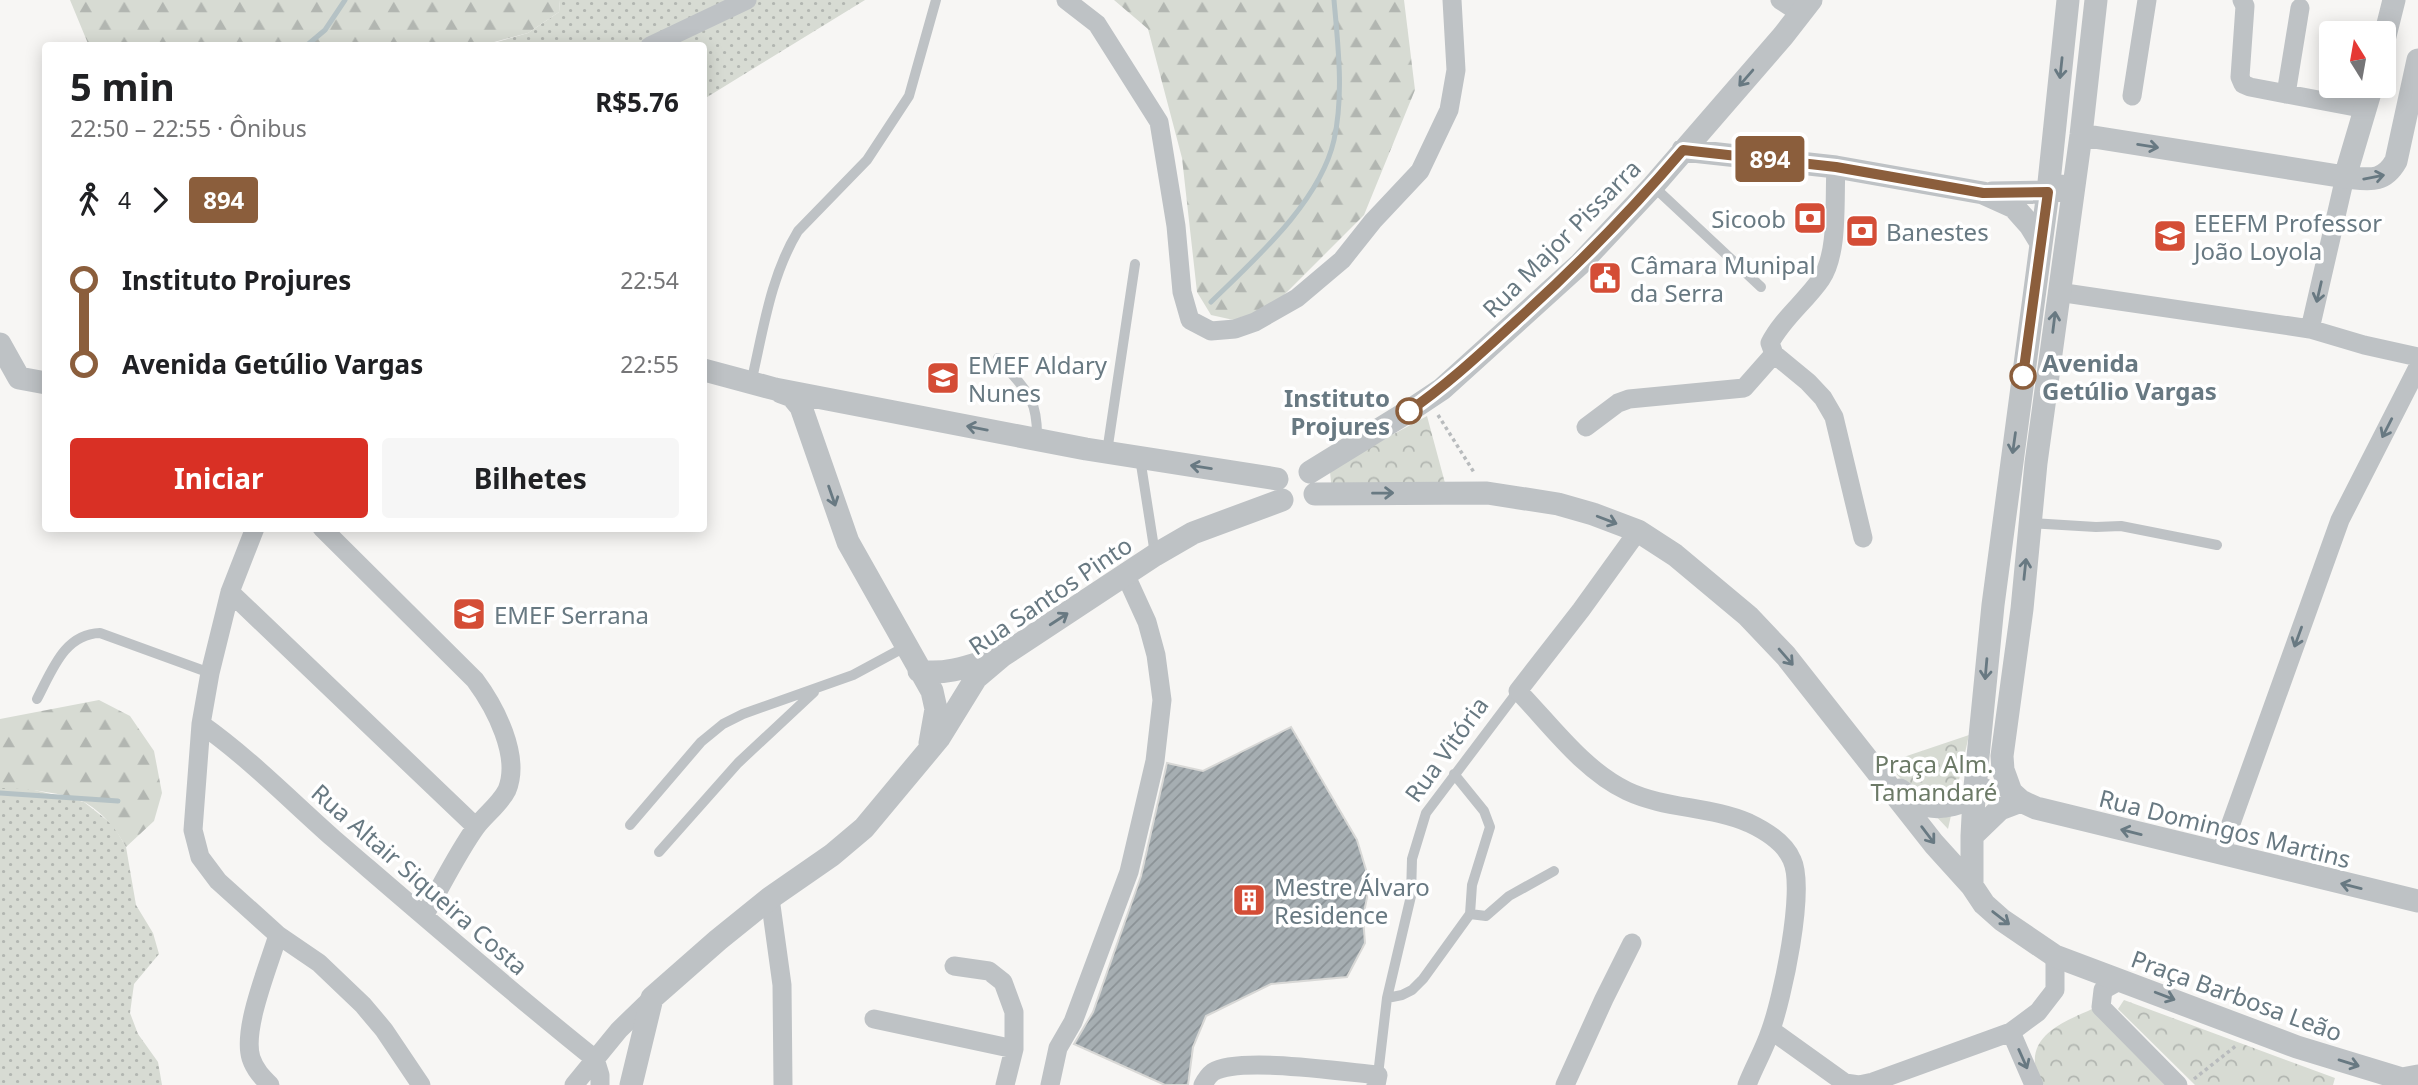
<!DOCTYPE html>
<html lang="pt">
<meta charset="utf-8">
<style>
body{margin:0;font-family:"Noto Sans",sans-serif;background:#f6f6f6;color:#202124;height:100vh;display:flex;flex-direction:column;font-size:26px;white-space:nowrap}
*{box-sizing:border-box;margin:0}
p{font-size:23px;color:#757577}
.icon{flex:none;width:38px;height:38px;fill:none;stroke:currentColor;stroke-width:2;stroke-linecap:round;stroke-linejoin:round}
.map{position:relative;flex:1;overflow:hidden}
.side{position:absolute;left:42px;top:42px;width:665px;height:490px;display:flex;flex-direction:column;background:#fff;border-radius:7px;box-shadow:0 4px 18px #0003}
.side>*{flex:none}
.badge{padding:0 14px;border-radius:5px;font-size:24px;line-height:46px}
.needle{width:46px;rotate:349deg}
.buttons{position:absolute;left:2319px;top:21px;display:grid;gap:14px}
.buttons a{display:grid;place-items:center;width:77px;height:77px;border-radius:7px;background:#fff;box-shadow:0 4px 18px #0003;font-size:35px}
.map>.badge{position:absolute;translate:-50% -50%;box-shadow:0 0 0 4px #fff}
.legs{display:flex;align-items:center;gap:10px;height:77px;padding:0 28px;font-size:23px}
.legs p{margin-inline-start:auto}
.summary{display:flex;align-items:center;justify-content:space-between;height:119px;padding:0 28px}
h1{font-size:38px;font-weight:700;line-height:52px}
.button{display:flex;gap:14px;margin-top:auto;padding:14px 28px}
.button a{flex:1;height:80px;border-radius:7px;background:#d93025;color:#fff;font-size:28px;font-weight:700;line-height:80px;text-align:center}
.button a+a{background:#f6f6f6;color:#202124}
ul{padding:0 28px;list-style:none}
li{display:flex;align-items:center;gap:24px;height:84px;font-size:26px}
li i{display:grid;place-items:center;width:10px;height:100%;margin:0 9px;background:currentColor}
li i::after{content:'';width:18px;height:18px;margin:-9px;border:5px solid;border-radius:50%;background:#fff}
li p{margin-inline-start:auto}
li:first-child i{background:linear-gradient(#0000 50%,currentColor 0)}
li:last-child i{background:linear-gradient(currentColor 50%,#0000 0)}
.map>svg:first-child{display:block}
.grass{fill:url(#grass-dots)}
.forest{fill:url(#forest-firs)}
.park{fill:url(#park-crowns)}
.lines{fill:none;stroke-linecap:round;stroke-linejoin:round}
.stream{stroke:#b5c2c5;stroke-width:5}
.building{fill:url(#building-hatch);stroke:#d8d8d6;stroke-width:2}
.path{stroke:#b8bbbd;stroke-width:3.5;stroke-dasharray:3.5 3.5;stroke-linecap:butt}
.service{stroke:#bec2c5;stroke-width:10}
.minor{stroke:#bec2c5;stroke-width:19}
.tertiary{stroke:#bec2c5;stroke-width:23}
.oneway{stroke:#687982}
.line-1-casing{stroke:#fff;stroke-width:16}
.line-1{stroke:#8b5e3c;stroke-width:10}
.stop-1-dot{fill:#fff;stroke:#8b5e3c;stroke-width:3.5}
.labels{text-anchor:middle;dominant-baseline:central;stroke-width:7;stroke-linejoin:round;paint-order:stroke}
.poi-label{font-size:24px;fill:#687982;stroke:#fff;text-anchor:start}
.street-label{font-size:24px;fill:#687982;stroke:#fff}
.stop-label{font-size:24px;font-weight:bold;fill:#687982;stroke:#fff;text-anchor:start}
.park-label{font-size:24px;fill:#6c7a67;stroke:#fff}
</style>
<div class="map">
<svg width="2418" height="1085" viewBox="0 0 2418 1085">
<defs>
<pattern id="grass-dots" width="8" height="8" patternUnits="userSpaceOnUse" patternTransform="scale(1.75)"><rect width="8" height="8" fill="#d7dbd3"/><path d="M2 2h.1M6 6h.1" fill="none" stroke="#b2b6b1" stroke-width="1.8" stroke-linecap="round"/></pattern>
<pattern id="forest-firs" width="22" height="20" patternUnits="userSpaceOnUse" patternTransform="scale(1.75)"><rect width="22" height="20" fill="#d7dbd3"/><path d="M5 1l3.5 6h-7zM16 11l3.5 6h-7z" fill="#b2b6b1"/></pattern>
<pattern id="park-crowns" width="20" height="18" patternUnits="userSpaceOnUse" patternTransform="scale(1.75)"><rect width="20" height="18" fill="#d7dbd3"/><path d="M2 6a3 3 0 1 1 6 0M12 15a3 3 0 1 1 6 0" fill="none" stroke="#b2b6b1"/></pattern>
<pattern id="building-hatch" width="6" height="6" patternUnits="userSpaceOnUse" patternTransform="scale(1.75)"><rect width="6" height="6" fill="#a6aeb2"/><path d="M-1 1l2-2M0 6l6-6M5 7l2-2" fill="none" stroke="#8b9296"/></pattern>
</defs>
<rect width="100%" height="100%" fill="#f7f6f4"/>
<path class="grass" d="M 560,0 L 865,0 L 704,99 L 704,46 L 483,46 L 528,33 L 559,12 Z
M 0,788 L 26,788 L 84,802 L 113,825 L 126,847 L 136,905 L 153,933 L 159,954 L 134,984 L 130,1013 L 138,1034 L 158,1062 L 162,1085 L 0,1085 Z"/>
<path class="forest" d="M 70,0 L 560,0 L 559,12 L 528,33 L 483,45 L 89,46 Z
M 1114,0 L 1404,0 L 1415,90 L 1364,215 L 1266,313 L 1238,321 L 1211,315 L 1197,292 L 1182,158 L 1148,29 Z
M 99,700 L 130,716 L 154,751 L 162,793 L 154,821 L 126,847 C 116,829 104,814 86,803 C 69,793 20,788 0,788 L 0,719 Z"/>
<path class="park" d="M 1427,416 L 1445,483 L 1332,492 L 1330,472 L 1344,461 Z
M 1969,735 L 1948,829 L 1886,763 Z
M 2124,1000 L 2335,1078 L 2333,1085 L 2195,1085 L 2118,1009 Z
M 2092,1009 L 2169,1085 L 2044,1085 C 2041,1079 2036,1071 2035,1064 C 2032,1032 2069,1020 2092,1009 Z"/>
<g class="lines">
<path class="stream" d="M 306,46 L 325,30 L 345,0
M 1211,302 C 1255,259 1320,202 1334,140 C 1344,94 1338,46 1334,0
M 0,793 L 118,801"/>
</g>
<path class="building" d="M 1291,727 L 1357,840 L 1370,883 L 1363,917 L 1365,943 L 1347,977 L 1271,984 L 1206,1016 L 1193,1047 L 1188,1085 L 1165,1085 L 1074,1044 L 1093,1012 L 1141,876 L 1167,763 L 1203,771 Z"/>
<g class="lines">
<path class="path" d="M 1438,415 L 1475,474
M 2194,1079 L 2237,1045"/>
<path class="service" d="M 1653,186 L 1761,287
M 998,358 C 1024,389 1038,395 1037,439
M 751,383 C 763,332 770,277 798,231 L 867,160 L 909,96 L 936,0
M 1107,452 L 1135,264
M 1140,458 L 1155,554
M 2030,523 L 2096,527 L 2121,526 L 2217,545
M 37,699 C 52,671 64,634 100,633 L 210,673
M 630,825 L 701,742 L 723,724 L 743,714 L 853,675 L 905,647
M 659,852 L 738,763 L 814,692
M 1470,914 L 1486,916 L 1509,896 L 1554,871
M 1387,998 L 1402,995 L 1412,990 L 1423,979 L 1470,914 L 1472,885 L 1490,827 L 1484,811 L 1454,774
M 1378,1075 L 1387,998 L 1411,896 L 1412,859 L 1426,813 L 1518,691"/>
<path class="minor" d="M 1066,0 L 1097,24 L 1159,122 L 1176,226 L 1182,292 L 1190,320 L 1211,331 L 1235,329 L 1255,322 L 1297,298 L 1342,260 L 1373,221 L 1420,171 L 1449,110 L 1456,70 L 1452,0
M 1780,0 L 1800,13
M 2242,0 L 2245,6 L 2240,77 L 2243,84 L 2250,87 L 2366,109
M 650,46 L 747,0
M 2286,94 L 2300,8
M 2132,96 L 2147,0
M 1836,167 C 1834,199 1839,253 1821,279 C 1806,301 1782,319 1770,343 L 1774,354 L 1808,382 L 1823,398 L 1834,417 L 1863,538
M 2058,292 L 2310,329 L 2364,345 L 2418,357
M 2310,329 L 2345,177
M 1586,427 L 1618,403 L 1629,399 L 1744,388 L 1774,354
M 255,528 L 230,592 L 210,673 L 201,724 L 193,830 L 200,857 L 218,881 L 278,935 L 319,963 L 363,1005 L 384,1030 L 421,1085
M 322,528 L 475,680 C 495,707 521,756 507,790 C 500,804 485,815 476,827 C 456,855 441,887 424,916
M 1638,531 L 1581,610 L 1518,691 C 1551,725 1583,770 1627,791 C 1665,809 1710,806 1749,823 C 1766,831 1785,843 1792,860 C 1806,889 1782,1000 1770,1032 C 1764,1050 1754,1067 1747,1085
M 230,592 L 476,827
M 201,724 C 249,758 290,800 334,839 C 420,913 506,988 595,1059 L 600,1075 L 600,1085
M 2220,854 L 2340,520 L 2418,367
M 770,898 L 782,985 L 783,1085
M 954,966 L 989,971 L 1003,982 L 1014,1012 L 1014,1049 L 1005,1085
M 2121,980 L 2103,990 L 2101,1007 L 2178,1085
M 874,1019 L 1014,1049
M 1771,1030 L 1845,1083
M 2011,1032 L 2034,1085
M 270,1085 C 262,1077 255,1070 251,1058 C 242,1029 269,965 278,935
M 574,1085 L 619,1030 L 652,998
M 1050,1085 L 1058,1048 L 1073,1022 L 1129,872 L 1155,761 L 1162,700 L 1156,655 L 1147,622 L 1126,576
M 1203,1085 C 1205,1081 1209,1075 1213,1072 C 1239,1056 1345,1072 1378,1075 L 1376,1085
M 1565,1085 L 1604,999 L 1632,943
M 1844,1085 L 1845,1083 L 1859,1085 L 1873,1082 L 2011,1032 L 2038,1012 L 2055,990 L 2055,956"/>
<path class="tertiary" d="M 2068,0 L 2048,192 L 1993,605 L 1974,797 L 1972,836 L 1972,886 L 1984,904 L 2002,920 L 2055,956 L 2297,1047 L 2402,1079 L 2418,1076
M 2096,0 L 2081,135 L 2036,463 L 2022,609 L 2002,756 L 2003,770 L 2011,792 L 2021,801 L 2036,808 L 2418,901
M 2384,40 L 2394,0
M 2081,135 L 2345,177 C 2368,179 2383,184 2396,161 L 2418,60
M 1683,150 L 1836,167 L 1983,193 L 2014,207 L 2030,225 L 2041,243
M 2345,177 L 2372,86
M 1992,193 L 2048,192 L 2056,191 L 2061,186
M 0,344 L 19,378 L 46,383
M 704,370 L 775,389 L 1086,449 L 1277,479
M 781,392 L 792,396 L 801,407 L 848,542 L 932,691 L 936,709 L 930,743
M 1310,472 L 1409,411 L 1442,389 L 1580,264 L 1653,186 L 1783,36 L 1811,0
M 1315,494 L 1487,493 L 1558,504 L 1593,514 L 1638,531 L 1675,555 L 1748,616 L 1786,656 L 1934,844 L 1972,886
M 919,671 C 945,675 967,667 992,659
M 1900,790 C 1906,794 1912,800 1919,803 C 1940,812 1967,803 1983,789
M 1972,836 L 2000,809 L 2021,801
M 631,1085 L 652,998 L 718,940 L 770,898 L 832,855 L 864,828 L 939,738 L 976,678 L 1002,656 L 1155,555 L 1193,533 L 1282,500"/>
</g>
<defs><path id="oneway-shaft" d="M-6 0H5M1.5-3L5.5 0L1.5 3" fill="none" stroke-width="1.6" stroke-linecap="round" stroke-linejoin="round" transform="scale(1.75)"/></defs>
<g class="oneway">
<use href="#oneway-shaft" transform="translate(2061 68) rotate(96)"/>
<use href="#oneway-shaft" transform="translate(1746 78) rotate(131)"/>
<use href="#oneway-shaft" transform="translate(2148 146) rotate(9)"/>
<use href="#oneway-shaft" transform="translate(2374 177) rotate(-11)"/>
<use href="#oneway-shaft" transform="translate(2319 292) rotate(103)"/>
<use href="#oneway-shaft" transform="translate(2054 322) rotate(-83)"/>
<use href="#oneway-shaft" transform="translate(977 428) rotate(-169)"/>
<use href="#oneway-shaft" transform="translate(2387 428) rotate(117)"/>
<use href="#oneway-shaft" transform="translate(2014 443) rotate(98)"/>
<use href="#oneway-shaft" transform="translate(1201 467) rotate(-171)"/>
<use href="#oneway-shaft" transform="translate(1383 493) rotate(-1)"/>
<use href="#oneway-shaft" transform="translate(832 496) rotate(71)"/>
<use href="#oneway-shaft" transform="translate(1607 520) rotate(21)"/>
<use href="#oneway-shaft" transform="translate(2025 569) rotate(-84)"/>
<use href="#oneway-shaft" transform="translate(1059 619) rotate(-33)"/>
<use href="#oneway-shaft" transform="translate(2298 637) rotate(110)"/>
<use href="#oneway-shaft" transform="translate(1786 657) rotate(49)"/>
<use href="#oneway-shaft" transform="translate(1986 669) rotate(95)"/>
<use href="#oneway-shaft" transform="translate(2131 832) rotate(-166)"/>
<use href="#oneway-shaft" transform="translate(1928 835) rotate(53)"/>
<use href="#oneway-shaft" transform="translate(2351 886) rotate(-166)"/>
<use href="#oneway-shaft" transform="translate(2001 918) rotate(38)"/>
<use href="#oneway-shaft" transform="translate(2165 996) rotate(21)"/>
<use href="#oneway-shaft" transform="translate(2023 1059) rotate(66)"/>
<use href="#oneway-shaft" transform="translate(2349 1063) rotate(17)"/>
</g>
<g class="lines">
<defs>
<path id="line-1" d="M 1409,411 C 1447,385 1481,353 1515,322 C 1575,268 1630,212 1683,150 L 1836,167 L 1983,193 L 2048,192 L 2023,376"/>
</defs>
<use href="#line-1" class="line-1-casing"/>
<use href="#line-1" class="line-1"/>
</g>
<defs>
<symbol id="bank-square" viewBox="-11 -11 22 22"><rect x="-9" y="-9" width="18" height="18" rx="4" fill="#d44d36" stroke="#fff"/><path d="M-6-4H6V4H-6ZM0-2.3a2.3 2.3 0 1 0 0 4.6a2.3 2.3 0 1 0 0-4.6Z" fill="#fff"/></symbol>
<symbol id="school-square" viewBox="-11 -11 22 22"><rect x="-9" y="-9" width="18" height="18" rx="4" fill="#d44d36" stroke="#fff"/><path d="M0-5L7-2L0 1L-7-2ZM-4 1L0 2.5L4 1V4Q0 6-4 4Z" fill="#fff"/></symbol>
<symbol id="civic-square" viewBox="-11 -11 22 22"><rect x="-9" y="-9" width="18" height="18" rx="4" fill="#d44d36" stroke="#fff"/><path d="M-.6-6.5H3V-4.5H.6V-3L4-1V1h2V6H-6V1h2V-1L-.6-3ZM-1.2 2.5V6h2.4V2.5Z" fill="#fff"/></symbol>
<symbol id="building-square" viewBox="-11 -11 22 22"><rect x="-9" y="-9" width="18" height="18" rx="4" fill="#d44d36" stroke="#fff"/><path d="M-4-6H4V6H1V3H-1V6H-4ZM-2.5-4.3h1.7v1.8h-1.7ZM.8-4.3h1.7v1.8H.8ZM-2.5-1h1.7V.8h-1.7ZM.8-1h1.7V.8H.8Z" fill="#fff"/></symbol>
</defs>
<g fill-rule="evenodd">
<use href="#bank-square" x="1791" y="199" width="38" height="38"/>
<use href="#bank-square" x="1843" y="212" width="38" height="38"/>
<use href="#school-square" x="2151" y="217" width="38" height="38"/>
<use href="#civic-square" x="1586" y="259" width="38" height="38"/>
<use href="#school-square" x="924" y="359" width="38" height="38"/>
<use href="#school-square" x="450" y="595" width="38" height="38"/>
<use href="#building-square" x="1230" y="881" width="38" height="38"/>
</g>
<g class="stop-1-dot">
<circle cx="2023" cy="376" r="12"/>
<circle cx="1409" cy="411" r="12"/>
</g>
<g class="labels">
<g class="poi-label">
<text x="1786" y="218" text-anchor="end">Sicoob</text>
<text x="2194" y="222">EEEFM Professor<tspan x="2194" dy="28">João Loyola</tspan></text>
<text x="1886" y="231">Banestes</text>
<text x="1630" y="264">Câmara Munipal<tspan x="1630" dy="28">da Serra</tspan></text>
<text x="968" y="364">EMEF Aldary<tspan x="968" dy="28">Nunes</tspan></text>
<text x="494" y="614">EMEF Serrana</text>
<text x="1274" y="886">Mestre Álvaro<tspan x="1274" dy="28">Residence</tspan></text>
</g>
<g class="street-label">
<text transform="translate(1561 238) rotate(-45)">Rua Major Pissarra</text>
<text transform="translate(1050 595) rotate(-34)">Rua Santos Pinto</text>
<text transform="translate(1446 749) rotate(-54)">Rua Vitória</text>
<text transform="translate(2225 828) rotate(14)">Rua Domingos Martins</text>
<text transform="translate(420 879) rotate(41)">Rua Altair Siqueira Costa</text>
<text transform="translate(2237 995) rotate(20)">Praça Barbosa Leão</text>
</g>
<g class="stop-label">
<text x="2042" y="362">Avenida<tspan x="2042" dy="28">Getúlio Vargas</tspan></text>
<text x="1390" y="397" text-anchor="end">Instituto<tspan x="1390" dy="28">Projures</tspan></text>
</g>
<g class="park-label">
<text x="1934" y="763">Praça Alm.<tspan x="1934" dy="28">Tamandaré</tspan></text>
</g>
</g>
</svg>
<div class="buttons">
<a><svg class="needle" viewBox="-14 -14 28 28"><path d="M0-13l5 13h-10z" fill="#e53935"/><path d="M0 13l5-13h-10z" fill="#757577"/></svg></a>
</div>
<b class="badge" style="left:1770px;top:159px;background:#8b5e3c;color:#fff">894</b>
<section class="side">
<div class="summary"><div><h1>5 min</h1><p>22:50 – 22:55 · Ônibus</p></div><b>R$5.76</b></div>
<div class="legs"><svg class="icon" aria-label="walk" viewBox="0 0 24 24"><circle cx="13" cy="4" r="2"/><path d="M13 8l-2 6 4 7M11 14l-3 7M7 12l3-4h3l4 4"/></svg>4<svg class="icon" aria-label="forward" viewBox="0 0 24 24"><path d="M9 5l7 7-7 7"/></svg><b class="badge" style="background:#8b5e3c;color:#fff">894</b></div>
<ul>
<li><i style="color:#8b5e3c"></i><b>Instituto Projures</b><p>22:54</p></li>
<li><i style="color:#8b5e3c"></i><b>Avenida Getúlio Vargas</b><p>22:55</p></li>
</ul>
<div class="button"><a>Iniciar</a><a>Bilhetes</a></div>
</section>
</div>
